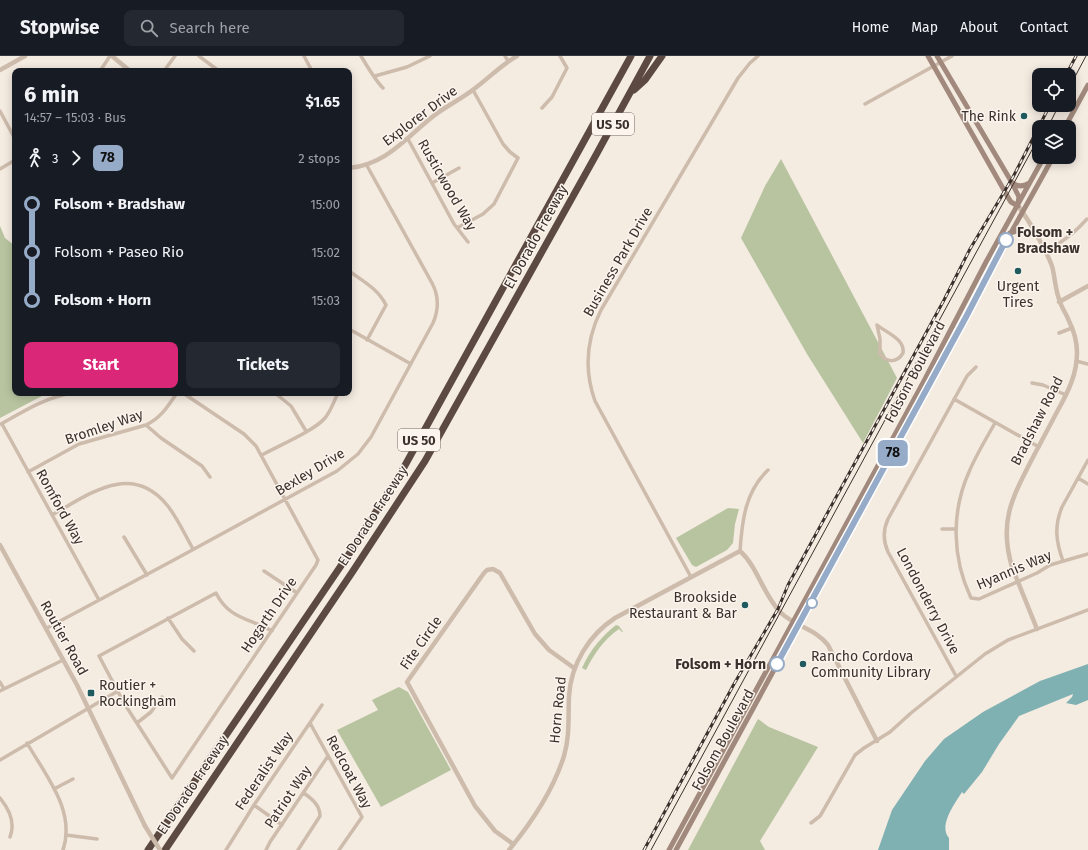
<!DOCTYPE html>
<meta charset="utf-8">
<style>
body{margin:0;font-family:"Fira Sans",sans-serif;background:#242831;color:#f1f3f6;height:100vh;display:flex;flex-direction:column;font-size:15px;white-space:nowrap}
*{box-sizing:border-box;margin:0}
p{font-size:13px;color:#9ea1a6}
.icon{flex:none;width:22px;height:22px;fill:none;stroke:currentColor;stroke-width:2;stroke-linecap:round;stroke-linejoin:round}
.map{position:relative;flex:1;overflow:hidden}
.sheet{position:absolute;left:12px;top:12px;width:340px;height:328px;display:flex;flex-direction:column;background:#171b24;border-radius:8px;box-shadow:0 2px 10px #0003}
.sheet>*{flex:none}
.badge{padding:0 8px;border-radius:6px;font-size:14px;line-height:26px}
.tools{position:absolute;left:1032px;top:12px;display:grid;gap:8px}
.tools a{display:grid;place-items:center;width:44px;height:44px;border-radius:8px;background:#171b24;box-shadow:0 2px 10px #0003;font-size:20px}
.map>.badge{position:absolute;translate:-50% -50%;box-shadow:0 0 0 2px #fff}
.legs{display:flex;align-items:center;gap:6px;height:44px;padding:0 12px;font-size:13px}
.legs p{margin-inline-start:auto}
.summary{display:flex;align-items:center;justify-content:space-between;height:68px;padding:0 12px}
h1{font-size:22px;font-weight:700;line-height:30px}
.button{display:flex;gap:8px;margin-top:auto;padding:8px 12px}
.button a{flex:1;height:46px;border-radius:8px;background:#db2777;color:#fff;font-size:16px;font-weight:700;line-height:46px;text-align:center}
.button a+a{background:#242831;color:#f1f3f6}
ul{padding:0 12px;list-style:none}
li{display:flex;align-items:center;gap:14px;height:48px;font-size:15px}
li i{display:grid;place-items:center;width:6px;height:100%;margin:0 5px;background:currentColor}
li i::after{content:'';width:10px;height:10px;margin:-5px;border:3px solid;border-radius:50%;background:#171b24}
li p{margin-inline-start:auto}
li:first-child i{background:linear-gradient(#0000 50%,currentColor 0)}
li:last-child i{background:linear-gradient(currentColor 50%,#0000 0)}
header{display:flex;align-items:center;gap:24px;box-sizing:border-box;height:56px;padding:0 20px;background:#171b24;border-bottom:1px solid #363941}
header strong{font-size:19px}
nav{display:flex;gap:22px;margin-inline-start:auto;font-size:14px}
.search{width:280px;height:36px;background:#242831;display:flex;align-items:center;gap:10px;box-sizing:border-box;padding:0 14px;border-radius:8px;color:#9ea1a6;font-size:15px}
.map>svg:first-child{display:block}
.green{fill:#b8c4a0}
.water{fill:#7fb0b2}
.lines{fill:none;stroke-linecap:round;stroke-linejoin:round}
.minor{stroke:#cdbbac;stroke-width:3.5}
.tertiary{stroke:#cdbbac;stroke-width:4.5}
.secondary{stroke:#a18a7d;stroke-width:5}
.motorway{stroke:#5c4a42;stroke-width:7}
.tram{stroke:#3b302b;stroke-width:1}
.rail-casing{stroke:#3b302b;stroke-width:3}
.rail{stroke:#fbf5ee;stroke-width:1.5;stroke-dasharray:4.5;stroke-linecap:butt}
.tertiary-bridge{stroke:#cdbbac;stroke-width:4.5}
.line-1-casing{stroke:#fff;stroke-width:9}
.line-1{stroke:#96abc7;stroke-width:6}
.poi-dot{fill:#1f5a5e;stroke:#fbf5ee;stroke-width:1.5}
.stop-1-dot{fill:#fff;stroke:#96abc7;stroke-width:2}
.labels{text-anchor:middle;dominant-baseline:central;stroke-width:3;stroke-linejoin:round;paint-order:stroke}
.shield{fill:#fbf5ee;stroke:#756b66;stroke-width:1}
.shield-label{font-size:13px;font-weight:bold;fill:#3b302b}
.street-label{font-size:14px;fill:#3b302b;stroke:#fbf5ee}
.poi-label{font-size:14px;fill:#3b302b;stroke:#fbf5ee;text-anchor:end}
.stop-label{font-size:14px;font-weight:bold;fill:#3b302b;stroke:#fbf5ee;text-anchor:start}
</style>
<header>
<strong>Stopwise</strong>
<div class="search"><svg class="icon" aria-label="search" viewBox="0 0 24 24"><circle cx="10" cy="10" r="6"/><path d="M15 15l6 6"/></svg>Search here</div>
<nav><a>Home</a><a>Map</a><a>About</a><a>Contact</a></nav>
</header>
<div class="map">
<svg width="1088" height="794" viewBox="0 0 1088 794">
<rect width="100%" height="100%" fill="#f4ebe1"/>
<path class="green" d="M 781,103 L 897,322 L 863,387 L 807,298 L 741,182 L 765,130 Z
M 0,170 L 5,182 L 15,190 L 15,337 L 54,337 L 42,340 L 0,362 Z
M 728,452 L 739,453 L 735,468 L 733,487 L 727,494 L 696,511 L 692,509 L 676,482 Z
M 616,569 L 619,570 L 623,576 L 622,576 L 619,573 C 604,583 594,598 586,614 L 582,612 C 590,594 601,581 616,569 Z
M 399,631 L 408,636 L 451,714 L 381,751 L 337,674 L 378,654 L 372,644 Z
M 758,663 L 769,671 L 818,691 L 760,785 L 765,794 L 688,794 Z"/>
<path class="water" d="M 1088,608 L 1088,644 L 1076,649 L 1066,647 L 1072,641 L 1073,638 L 1019,660 L 999,688 L 982,716 L 964,738 L 962,736 C 955,747 938,770 949,782 L 949,794 L 878,794 L 892,754 L 925,705 L 944,683 L 983,656 L 1040,625 Z"/>
<g class="lines">
<path class="minor" d="M 199,0 L 219,15
M 304,0 L 312,15
M 361,0 C 367,10 375,24 383,32
M 505,0 L 508,5
M 100,15 L 110,0
M 164,15 L 175,0
M 375,20 L 407,11 L 430,0
M 865,48 L 952,0
M 542,52 L 552,41 L 567,12 L 560,0
M 0,55 L 15,83
M 408,83 L 454,168 L 468,186
M 0,113 L 15,104
M 432,127 L 459,112
M 457,172 L 483,158 L 494,148 L 518,102 L 510,96 L 503,88 L 473,34
M 1046,196 C 1061,187 1075,177 1087,163
M 349,215 C 363,225 378,233 386,249 L 367,284
M 877,269 C 887,277 905,283 903,297 C 897,307 887,307 880,298 L 880,283 Z
M 349,273 L 411,308
M 1059,277 L 1072,272
M 1076,305 L 1088,308
M 1032,327 L 1043,329 L 1066,339
M 183,337 L 244,378 L 256,390 L 318,504 L 316,509 L 172,722 L 124,647 L 99,600 L 216,537 C 229,563 249,562 272,575
M 275,337 L 291,350 L 306,375
M 954,343 L 1039,391
M 995,367 C 986,383 976,399 969,416 C 951,456 952,502 971,542 L 979,543 L 1037,517 L 1050,509 L 1088,498
M 1,368 C 24,355 46,341 73,337
M 2,368 L 99,544
M 146,369 L 161,382 L 202,410 L 210,421
M 262,399 C 278,390 314,375 325,362 C 331,355 334,345 338,337
M 28,416 L 79,388 L 146,369 C 161,362 168,350 177,337
M 1078,422 L 1088,428
M 52,459 C 88,439 131,405 167,449 C 177,461 185,479 193,493
M 942,473 L 956,473
M 124,481 L 147,519
M 740,495 C 742,465 745,436 768,414
M 1063,505 C 1056,486 1054,470 1062,451 L 1088,404
M 264,515 L 297,537
M 691,521 L 595,345 C 584,314 586,284 601,254 L 738,22 L 750,7 L 758,0
M 168,562 L 182,583 L 194,595
M 47,572 L 172,505 L 337,415 L 358,398 L 371,381 L 433,267 C 439,253 439,240 432,227 L 366,108
M 956,620 L 888,496 C 883,485 883,474 888,463 L 967,320 L 976,311
M 0,626 L 4,633
M 0,635 L 63,604
M 137,667 L 151,656 L 162,641
M 310,667 L 362,761 L 339,794
M 27,687 C 46,720 76,755 63,794
M 0,704 L 118,635
M 54,733 L 73,723
M 0,742 C 9,753 16,766 10,781
M 254,749 L 282,769
M 811,767 L 820,760 L 823,755 L 855,699 L 864,692 L 890,676 L 911,657 L 985,598 L 1008,584 L 1088,554
M 66,779 L 97,783
M 226,794 L 254,749 L 322,649
M 266,794 L 270,786 L 328,700
M 298,794 L 320,760 C 320,749 312,743 304,737"/>
<path class="tertiary" d="M 112,0 L 130,15
M 0,14 L 25,0
M 349,112 C 385,109 405,83 431,62 C 444,51 460,44 474,33 C 489,22 501,9 517,0
M 1018,150 C 1029,164 1046,194 1052,210 C 1055,221 1055,232 1059,243 C 1061,251 1066,257 1069,265 C 1074,275 1077,286 1077,297 C 1077,318 1068,336 1058,354 C 1049,371 1040,388 1031,405 C 1011,444 999,467 1012,511 L 1037,573
M 1059,246 L 1088,230
M 0,489 L 77,629 L 145,770
M 513,788 L 495,775 L 475,750 L 407,626 L 484,517 L 487,514 L 493,513 L 500,517 L 535,578 L 549,594 L 574,612
M 509,794 C 532,766 553,735 564,700 C 570,680 568,661 569,640 C 571,608 589,579 615,562 L 740,495 C 757,510 763,538 780,556 C 794,570 816,573 828,589 L 877,685"/>
<path class="secondary" d="M 928,0 L 1009,143 L 1011,146 L 1018,150
M 937,0 L 1011,125 L 1019,141 L 1018,147
M 1065,71 L 1088,29
M 1011,126 C 1017,131 1023,131 1029,127
M 1010,177 L 1020,174 L 1035,177
M 669,794 L 924,325 L 986,206 L 1044,101
M 676,794 L 981,234 C 1003,188 1029,146 1053,101"/>
<path class="motorway" d="M 634,34 L 645,24 L 662,0
M 148,794 L 351,495 L 403,413 L 631,0
M 165,794 L 353,515 L 425,405 L 596,99 L 650,0"/>
<path class="tram" d="M 1069,32 L 1086,0
M 1048,71 L 1059,49
M 651,794 L 1039,81"/>
<defs>
<path id="rail" d="M 1066,19 L 1076,0
M 644,794 L 734,628 L 778,553 L 788,529 L 944,244 L 970,193 L 1013,121 L 1050,49"/>
</defs>
<use href="#rail" class="rail-casing"/>
<use href="#rail" class="rail"/>
<path class="tertiary-bridge" d="M 145,770 L 160,794"/>
</g>
<g class="lines">
<defs>
<path id="line-1" d="M 777,608 L 966,261 L 1006,184"/>
</defs>
<use href="#line-1" class="line-1-casing"/>
<use href="#line-1" class="line-1"/>
</g>
<g class="poi-dot">
<circle cx="1024" cy="60" r="4"/>
<circle cx="1018" cy="215" r="4"/>
<circle cx="745" cy="549" r="4"/>
<circle cx="803" cy="608" r="4"/>
<rect x="87" y="633" width="8" height="8" rx="2"/>
</g>
<g class="stop-1-dot">
<circle cx="1006" cy="184" r="7"/>
<circle cx="812" cy="547" r="5"/>
<circle cx="777" cy="608" r="7"/>
</g>
<g class="labels">
<g class="shield">
<rect x="592" y="57" width="42" height="22" rx="3"/>
<rect x="398" y="373" width="42" height="22" rx="3"/>
</g>
<g class="shield-label">
<text x="613" y="68">US 50</text>
<text x="419" y="384">US 50</text>
</g>
<g class="street-label">
<text transform="translate(420 60) rotate(-37)">Explorer Drive</text>
<text transform="translate(447 129) rotate(60)">Rusticwood Way</text>
<text transform="translate(536 181) rotate(-61)">El Dorado Freeway</text>
<text transform="translate(618 206) rotate(-60)">Business Park Drive</text>
<text transform="translate(915 316) rotate(-62)">Folsom Boulevard</text>
<text transform="translate(1037 365) rotate(-63)">Bradshaw Road</text>
<text transform="translate(104 371) rotate(-19)">Bromley Way</text>
<text transform="translate(310 416) rotate(-31)">Bexley Drive</text>
<text transform="translate(60 451) rotate(61)">Romford Way</text>
<text transform="translate(373 460) rotate(-57)">El Dorado Freeway</text>
<text transform="translate(1014 514) rotate(-23)">Hyannis Way</text>
<text transform="translate(928 545) rotate(62)">Londonderry Drive</text>
<text transform="translate(269 559) rotate(-56)">Hogarth Drive</text>
<text transform="translate(64 582) rotate(61)">Routier Road</text>
<text transform="translate(421 587) rotate(-55)">Fite Circle</text>
<text transform="translate(558 654) rotate(-84)">Horn Road</text>
<text transform="translate(723 684) rotate(-61)">Folsom Boulevard</text>
<text transform="translate(264 715) rotate(-56)">Federalist Way</text>
<text transform="translate(349 716) rotate(62)">Redcoat Way</text>
<text transform="translate(193 729) rotate(-56)">El Dorado Freeway</text>
<text transform="translate(288 741) rotate(-56)">Patriot Way</text>
</g>
<g class="poi-label">
<text x="1016" y="60">The Rink</text>
<text x="1018" y="230" text-anchor="middle">Urgent<tspan x="1018" dy="16">Tires</tspan></text>
<text x="737" y="541">Brookside<tspan x="737" dy="16">Restaurant &amp; Bar</tspan></text>
<text x="811" y="600" text-anchor="start">Rancho Cordova<tspan x="811" dy="16">Community Library</tspan></text>
<text x="99" y="629" text-anchor="start">Routier +<tspan x="99" dy="16">Rockingham</tspan></text>
</g>
<g class="stop-label">
<text x="1017" y="176">Folsom +<tspan x="1017" dy="16">Bradshaw</tspan></text>
<text x="766" y="608" text-anchor="end">Folsom + Horn</text>
</g>
</g>
</svg>
<div class="tools">
<a><svg class="icon" aria-label="locate" viewBox="0 0 24 24"><circle cx="12" cy="12" r="6"/><path d="M12 2v4M12 18v4M2 12h4M18 12h4"/></svg></a>
<a><svg class="icon" aria-label="layers" viewBox="0 0 24 24"><path d="M12 4l9 5-9 5-9-5zM3 14l9 5 9-5"/></svg></a>
</div>
<b class="badge" style="left:893px;top:397px;background:#96abc7;color:#111">78</b>
<section class="sheet">
<div class="summary"><div><h1>6 min</h1><p>14:57 – 15:03 · Bus</p></div><b>$1.65</b></div>
<div class="legs"><svg class="icon" aria-label="walk" viewBox="0 0 24 24"><circle cx="13" cy="4" r="2"/><path d="M13 8l-2 6 4 7M11 14l-3 7M7 12l3-4h3l4 4"/></svg>3<svg class="icon" aria-label="forward" viewBox="0 0 24 24"><path d="M9 5l7 7-7 7"/></svg><b class="badge" style="background:#96abc7;color:#111">78</b><p>2 stops</p></div>
<ul>
<li><i style="color:#96abc7"></i><b>Folsom + Bradshaw</b><p>15:00</p></li>
<li><i style="color:#96abc7"></i><span>Folsom + Paseo Rio</span><p>15:02</p></li>
<li><i style="color:#96abc7"></i><b>Folsom + Horn</b><p>15:03</p></li>
</ul>
<div class="button"><a>Start</a><a>Tickets</a></div>
</section>
</div>
